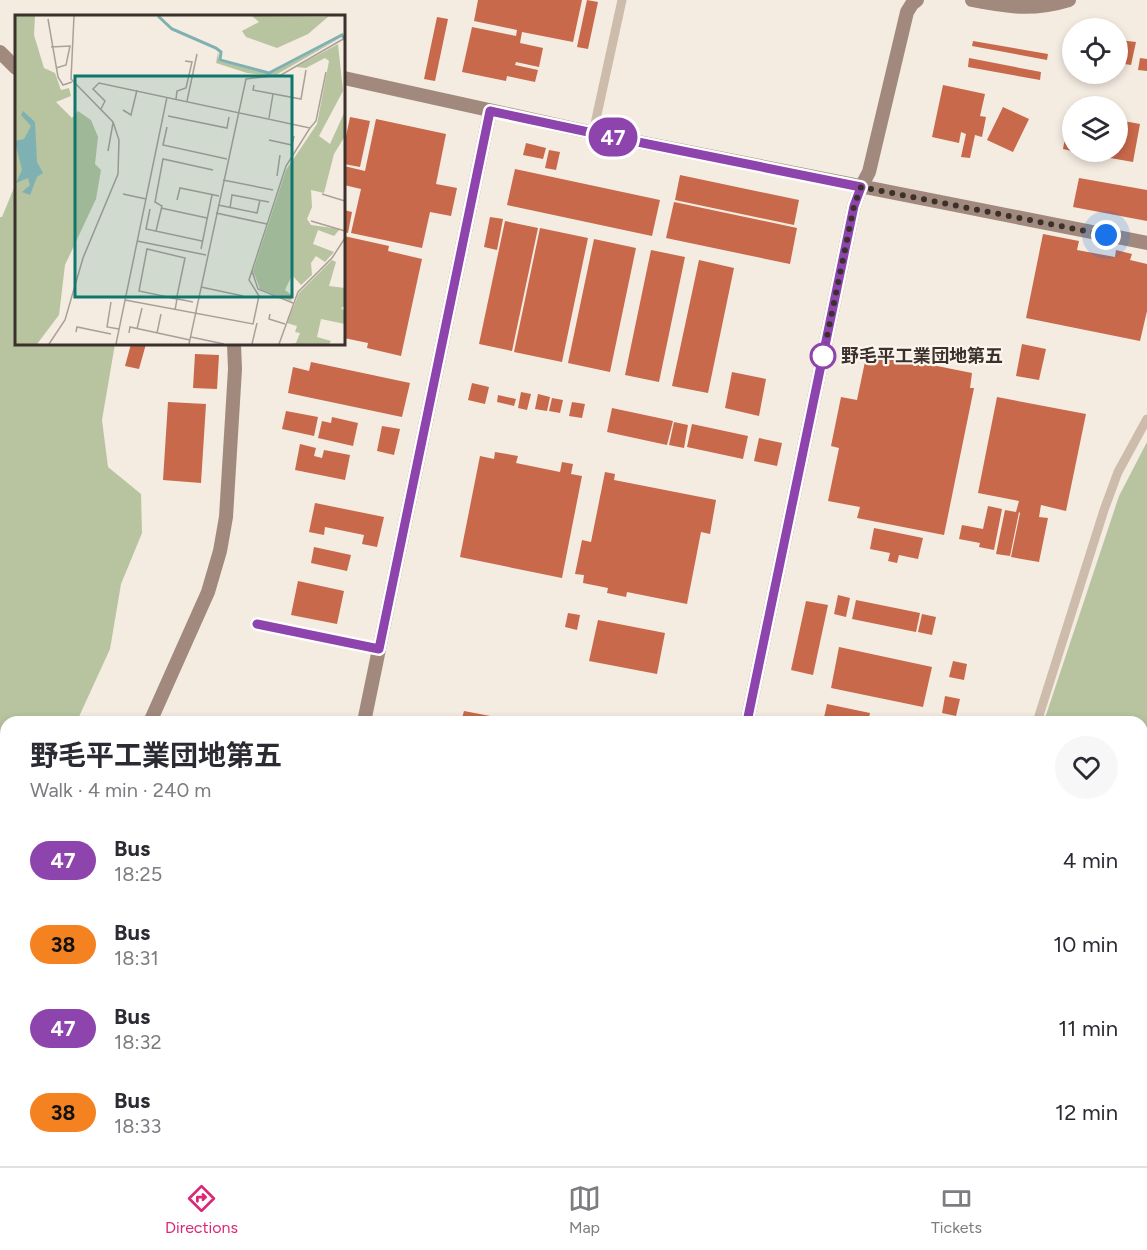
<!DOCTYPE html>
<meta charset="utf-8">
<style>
body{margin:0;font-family:Figtree,"Noto Sans JP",sans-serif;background:#f7f7f7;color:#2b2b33;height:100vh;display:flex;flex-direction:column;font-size:22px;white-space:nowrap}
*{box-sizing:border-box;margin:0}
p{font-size:20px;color:#7c7c81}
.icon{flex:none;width:33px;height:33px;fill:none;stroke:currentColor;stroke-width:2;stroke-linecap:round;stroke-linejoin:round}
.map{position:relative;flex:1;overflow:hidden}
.drawer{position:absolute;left:0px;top:716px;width:1148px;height:452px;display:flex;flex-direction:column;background:#fff;border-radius:18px 18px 0 0;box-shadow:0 3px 9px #0003}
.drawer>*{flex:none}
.badge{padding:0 12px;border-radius:20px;font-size:21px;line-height:39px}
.fabs{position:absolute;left:1062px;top:18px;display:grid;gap:12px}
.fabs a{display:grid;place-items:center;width:66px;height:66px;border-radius:50%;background:#fff;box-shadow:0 3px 9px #0003;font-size:30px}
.you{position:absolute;width:30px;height:30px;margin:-15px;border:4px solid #fff;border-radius:50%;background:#1a73e8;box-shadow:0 0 0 9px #1a73e833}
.map>.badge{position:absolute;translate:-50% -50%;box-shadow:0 0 0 3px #fff}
.round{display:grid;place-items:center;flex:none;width:63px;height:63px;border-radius:32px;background:#f7f7f7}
.headline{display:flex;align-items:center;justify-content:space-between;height:102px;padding:0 30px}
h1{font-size:28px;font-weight:700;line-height:45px}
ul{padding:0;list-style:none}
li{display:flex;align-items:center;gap:18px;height:84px;padding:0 30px}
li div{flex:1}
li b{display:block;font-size:22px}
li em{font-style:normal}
li .badge{min-width:66px;font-weight:700;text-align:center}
.menu{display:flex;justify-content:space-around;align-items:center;height:84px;border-top:2px solid #e1e1e2;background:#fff;font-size:16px;color:#7c7c81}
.menu a{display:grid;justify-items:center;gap:3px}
.menu .current{color:#db2777}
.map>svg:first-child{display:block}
.green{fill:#b8c4a0}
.building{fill:#c8694b}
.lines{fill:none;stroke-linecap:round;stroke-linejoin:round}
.street{stroke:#cdbbac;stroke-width:9}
.secondary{stroke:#a18a7d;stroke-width:14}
.line-casing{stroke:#fff;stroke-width:14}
.line{stroke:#8e44ad;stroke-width:9}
.walk{stroke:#3b302b;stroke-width:6;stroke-dasharray:0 10.8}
.stop-dot{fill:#fff;stroke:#8e44ad;stroke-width:3}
.labels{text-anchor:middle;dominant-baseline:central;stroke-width:4.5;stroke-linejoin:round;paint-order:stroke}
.stop-label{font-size:18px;font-weight:bold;fill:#3b302b;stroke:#fbf5ee;text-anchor:start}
.inset-river{fill:none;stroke:#7fb0b2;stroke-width:3}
.inset-road{fill:none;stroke:#aaa098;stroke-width:1.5}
.view{fill:#0f766e;fill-opacity:0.15;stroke:#0f766e;stroke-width:3}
.inset-edge{fill:none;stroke:#3b302b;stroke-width:3}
</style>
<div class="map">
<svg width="1147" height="1166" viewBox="0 0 1147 1166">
<rect width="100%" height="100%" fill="#f4ebe1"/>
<path class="green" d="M 16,183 L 16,344 L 115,344 L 102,420 L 108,467 L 141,494 L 142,533 L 121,584 L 110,649 L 77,721 L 6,722 L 6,873 L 0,886 L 0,217 L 2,217 Z
M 1147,442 L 1147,1057 L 1142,1068 L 1142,722 L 1044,721 L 1119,496 Z
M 1142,1151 L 1147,1155 L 1147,1166 L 1072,1166 L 1058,1161 L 1142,1161 Z"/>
<path class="building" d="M 478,0 L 582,0 L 573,42 L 522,32 L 520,43 L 543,48 L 539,67 L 516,62 L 515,65 L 538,70 L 535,82 L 507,76 L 506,81 L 462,72 L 472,27 L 516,36 L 517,30 L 474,21 Z
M 587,0 L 598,2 L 588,49 L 577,47 Z
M 437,17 L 448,19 L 435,81 L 424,79 Z
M 1119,40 L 1136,42 L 1131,65 L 1118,63 L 1118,50 Z
M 973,41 L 1048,54 L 1047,60 L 972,46 Z
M 969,58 L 1041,72 L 1040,80 L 968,67 Z
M 1140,58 L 1147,59 L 1147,71 L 1138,70 Z
M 943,85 L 985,94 L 980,116 L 986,117 L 982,137 L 975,135 L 970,158 L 961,157 L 966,134 L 961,132 L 959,143 L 932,137 Z
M 1003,107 L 1029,119 L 1013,152 L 987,140 Z
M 1070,111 L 1072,112 L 1072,151 L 1063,149 Z
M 350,117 L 370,121 L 360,167 L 344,164 L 344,146 Z
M 376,119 L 446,134 L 436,184 L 457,188 L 451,216 L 430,212 L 422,248 L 351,233 L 361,189 L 344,185 L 344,166 L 365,171 Z
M 1118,120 L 1140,124 L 1133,162 L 1082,153 L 1082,152 L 1118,152 Z
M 526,143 L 546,148 L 543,159 L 523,155 Z
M 549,150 L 560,152 L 556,170 L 545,168 Z
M 515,169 L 660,200 L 652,236 L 507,205 Z
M 680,175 L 799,200 L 794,225 L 675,200 Z
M 1079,178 L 1147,190 L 1147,221 L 1073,207 Z
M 674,202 L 797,228 L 790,264 L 666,238 Z
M 344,210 L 352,212 L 348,233 L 344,232 Z
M 490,217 L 503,219 L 497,250 L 484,247 Z
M 505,221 L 538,228 L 512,351 L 479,344 Z
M 540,228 L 588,238 L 562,362 L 514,352 Z
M 1043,234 L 1079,241 L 1077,250 L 1115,257 L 1116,250 L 1132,254 L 1130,260 L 1147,264 L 1147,311 L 1140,341 L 1026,318 Z
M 344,236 L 389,246 L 388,251 L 422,259 L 401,356 L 367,348 L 368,343 L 344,338 Z
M 594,239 L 636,248 L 610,372 L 568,363 Z
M 651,250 L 685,257 L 659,382 L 625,375 Z
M 699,260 L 734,268 L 708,393 L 672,386 Z
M 131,344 L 146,344 L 139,369 L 125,366 Z
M 1022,344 L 1046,349 L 1039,380 L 1016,376 Z
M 867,352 L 972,373 L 970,388 L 974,388 L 944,535 L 857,518 L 860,507 L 828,501 L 839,448 L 831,446 L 841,397 L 857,400 Z
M 195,354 L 219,355 L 217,389 L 193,388 Z
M 311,362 L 410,383 L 402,417 L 288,393 L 293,367 L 309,371 Z
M 732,372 L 766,379 L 759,416 L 725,408 Z
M 472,383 L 489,387 L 485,404 L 468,400 Z
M 521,392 L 531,394 L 527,410 L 518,408 Z
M 538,394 L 550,397 L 547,411 L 535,409 Z
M 498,395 L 516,399 L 514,406 L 497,402 Z
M 997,397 L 1086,414 L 1066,511 L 1041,505 L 1039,517 L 1048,518 L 1039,562 L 1011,557 L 1020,513 L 1019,512 L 1010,556 L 996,554 L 1005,510 L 1016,512 L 1019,501 L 978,493 Z
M 552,398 L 563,400 L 560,413 L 549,411 Z
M 168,402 L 206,404 L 201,483 L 163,480 Z
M 572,402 L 585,404 L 582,418 L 569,416 Z
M 612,408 L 673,421 L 667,445 L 607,432 Z
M 286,411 L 318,417 L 314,436 L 282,429 Z
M 332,417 L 358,423 L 353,446 L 318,438 L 322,421 L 331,423 Z
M 674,422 L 688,425 L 684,448 L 669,445 Z
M 692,424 L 748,436 L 743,459 L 687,447 Z
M 382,426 L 400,429 L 394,455 L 377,451 Z
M 759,438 L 782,443 L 777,466 L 754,461 Z
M 300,444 L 316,448 L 314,456 L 322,458 L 324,450 L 350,455 L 345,480 L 295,470 Z
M 495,452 L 518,456 L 516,463 L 560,472 L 562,462 L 573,464 L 571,474 L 582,476 L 562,578 L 460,557 L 480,456 L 494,459 Z
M 605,472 L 615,474 L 614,480 L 716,500 L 710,534 L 701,532 L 687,604 L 627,592 L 626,597 L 607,593 L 608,588 L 583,583 L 584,575 L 575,574 L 582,540 L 591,542 Z
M 315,503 L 384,517 L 377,547 L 362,544 L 364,535 L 325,527 L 324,535 L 309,532 Z
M 988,506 L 1002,509 L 994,550 L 979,547 L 980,543 L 959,539 L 962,525 L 983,529 Z
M 874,528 L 923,538 L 918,559 L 899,555 L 897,563 L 888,561 L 890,553 L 870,549 Z
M 314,547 L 351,555 L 347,571 L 311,563 Z
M 298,581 L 344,591 L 337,624 L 291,615 Z
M 838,595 L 850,598 L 846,617 L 834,614 Z
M 856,600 L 920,613 L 916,632 L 852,619 Z
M 806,601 L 828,605 L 813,675 L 791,670 Z
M 568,613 L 580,615 L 577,630 L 565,627 Z
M 922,614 L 936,617 L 932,635 L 918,632 Z
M 598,620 L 665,633 L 657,674 L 589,661 Z
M 839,647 L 932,667 L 923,707 L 831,688 Z
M 953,661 L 967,664 L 964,680 L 949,677 Z
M 945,696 L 960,699 L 956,716 L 942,713 Z
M 827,704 L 870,713 L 868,722 L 823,722 Z
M 464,711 L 512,720 L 512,722 L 461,722 Z
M 561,1161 L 606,1161 L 605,1166 L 581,1166 L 561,1162 Z"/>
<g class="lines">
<path class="street" d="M 593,133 L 622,0
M 257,624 L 379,649
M 1037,722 L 1104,510 L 1118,472 L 1147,419
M 971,1161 L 972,1166
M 1045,1161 L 1059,1166"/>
<path class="secondary" d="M 972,0 C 1007,7 1033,11 1069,0
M 0,52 L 16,68
M 344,78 L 593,133 L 1147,243
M 150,722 L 208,592 L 220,551 L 226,517 L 235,369 L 234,344
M 364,722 L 490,111
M 747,722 L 854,206 L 861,187 L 869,172 L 907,12 L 912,4 L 917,0
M 0,1116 L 6,1087
M 270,1166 L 271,1161
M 654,1166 L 655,1161"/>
</g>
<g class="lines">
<defs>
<path id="line" d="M 257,624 L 379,649 L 490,111 L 593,133 L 861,187 L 854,206 L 747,722"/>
</defs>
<use href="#line" class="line-casing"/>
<use href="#line" class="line"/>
<path class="walk" d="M 823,356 L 854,206 L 861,187 L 1106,235"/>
</g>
<circle class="stop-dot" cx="823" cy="356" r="12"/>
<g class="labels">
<g class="stop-label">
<text x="841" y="356">野毛平工業団地第五</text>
</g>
</g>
<g transform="translate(15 15)">
<rect width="330" height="330" fill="#f4ebe1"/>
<path d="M 0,1 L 20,1 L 19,20 L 29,53 L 40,58 L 46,75 L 54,73 L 56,81 L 41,87 L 57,103 L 63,96 L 76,105 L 83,122 L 80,149 L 86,155 L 81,184 L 50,250 L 44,300 L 22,329 L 0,329 ZM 237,1 L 309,2 L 314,1 L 293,19 L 262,33 L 231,22 L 227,16 L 244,7 ZM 327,22 L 259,61 L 232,58 L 201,48 L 203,37 L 204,46 L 254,59 ZM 323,29 L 328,76 L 304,121 L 315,129 L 330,96 L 330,121 L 319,139 L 309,178 L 296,175 L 297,192 L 292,204 L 296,210 L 325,214 L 319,221 L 303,215 L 298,229 L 319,237 L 310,247 L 301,241 L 296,248 L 297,260 L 286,270 L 277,260 L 270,275 L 278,281 L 276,286 L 245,274 L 238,256 L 271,155 L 302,109 L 314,46 L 310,43 L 291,53 L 281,52 ZM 317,245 L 321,247 L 314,271 L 330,273 L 330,291 L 326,293 L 330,296 L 330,309 L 306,304 L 302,322 L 316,326 L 314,329 L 275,329 L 281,328 L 285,318 L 280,317 L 282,311 L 272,308 L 284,278 Z" fill="#b8c4a0"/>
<path d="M 8,96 L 20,107 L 22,147 L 28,158 L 22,162 L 15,180 L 7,177 L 15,170 L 13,163 L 1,168 L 7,155 L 0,126 L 9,124 L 16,111 L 6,100 Z" fill="#7fb0b2"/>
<path class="inset-river" d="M 143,1 L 157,14 L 201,33 L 206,37 L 205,45 L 254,58 L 327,20 L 330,25"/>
<path class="inset-road" d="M 33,4 L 43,62 L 48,70 L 57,67M 36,32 L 55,31 L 51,50 L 41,53M 239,70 L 238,75 L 286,84 L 291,55M 161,84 L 162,76 L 171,73 L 177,47 L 170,46M 172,86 L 182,39M 86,94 L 90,86 L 78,74 L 84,68 L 295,113 L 271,151 L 234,265 L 244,281 L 238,309 L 110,285M 108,95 L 116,100 L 122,75M 153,101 L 212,113 L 214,102M 254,103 L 258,79M 152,112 L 148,130 L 212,144M 295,113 L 301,106 L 311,57M 254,125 L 277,130 L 279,121M 93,136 L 98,108M 262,161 L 265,140M 208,165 L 258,175M 108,179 L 131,184M 307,179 L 330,186M 162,185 L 165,173 L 204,181M 203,190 L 242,198 L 245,185M 146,193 L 192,203M 215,193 L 217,180 L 254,187M 135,194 L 131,214 L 187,226M 201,198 L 252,209M 296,206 L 330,216M 141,216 L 147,191 L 140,187 L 148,144 L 198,155M 122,226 L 191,240M 186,234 L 197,180M 237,256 L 243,274 L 278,288M 186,272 L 228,281M 96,287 L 92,312 L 104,314M 160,295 L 162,284 L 162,281 L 170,243 L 132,234 L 124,276 L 162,284 L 168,285 L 178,287M 255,299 L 254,304 L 270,309M 122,314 L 127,293M 61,317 L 62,312 L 96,319M 114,318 L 115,312 L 175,325M 142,318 L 146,299M 176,322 L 209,329M 34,329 L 50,305 L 68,243 L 103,159 L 104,125 L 98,107 L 56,64 L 59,1M 101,329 L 152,82M 174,329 L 231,64 L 266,60 L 330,23M 237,329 L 242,308M 264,329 L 283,277 L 317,243 L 330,223"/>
<path class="view" d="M 60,61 L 277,61 L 277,282 L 60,282 Z"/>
<rect width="330" height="330" class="inset-edge"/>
</g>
</svg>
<div class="fabs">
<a><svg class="icon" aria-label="locate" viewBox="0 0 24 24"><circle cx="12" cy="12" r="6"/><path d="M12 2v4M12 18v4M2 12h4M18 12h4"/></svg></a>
<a><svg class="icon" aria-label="layers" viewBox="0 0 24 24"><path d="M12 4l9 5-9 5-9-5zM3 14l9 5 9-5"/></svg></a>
</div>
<div class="you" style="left:1106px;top:235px"></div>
<b class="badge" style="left:613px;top:137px;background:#8e44ad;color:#fff">47</b>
<section class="drawer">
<div class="headline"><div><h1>野毛平工業団地第五</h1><p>Walk · 4 min · 240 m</p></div><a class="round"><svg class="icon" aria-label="heart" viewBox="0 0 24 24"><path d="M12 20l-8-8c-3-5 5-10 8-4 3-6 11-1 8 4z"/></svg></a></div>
<ul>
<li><span class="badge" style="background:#8e44ad;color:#fff">47</span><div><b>Bus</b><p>18:25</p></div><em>4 min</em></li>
<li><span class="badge" style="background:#f58220;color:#111">38</span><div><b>Bus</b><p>18:31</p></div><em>10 min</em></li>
<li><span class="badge" style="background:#8e44ad;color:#fff">47</span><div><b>Bus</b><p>18:32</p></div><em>11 min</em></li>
<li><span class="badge" style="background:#f58220;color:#111">38</span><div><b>Bus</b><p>18:33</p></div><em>12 min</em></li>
</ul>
</section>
</div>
<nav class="menu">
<a class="current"><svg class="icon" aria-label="directions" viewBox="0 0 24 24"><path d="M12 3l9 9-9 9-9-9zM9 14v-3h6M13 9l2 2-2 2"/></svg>Directions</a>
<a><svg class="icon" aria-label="map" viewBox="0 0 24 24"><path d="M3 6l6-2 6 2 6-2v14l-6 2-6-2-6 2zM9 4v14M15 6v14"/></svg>Map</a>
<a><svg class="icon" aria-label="tickets" viewBox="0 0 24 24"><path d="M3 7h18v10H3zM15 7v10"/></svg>Tickets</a>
</nav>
